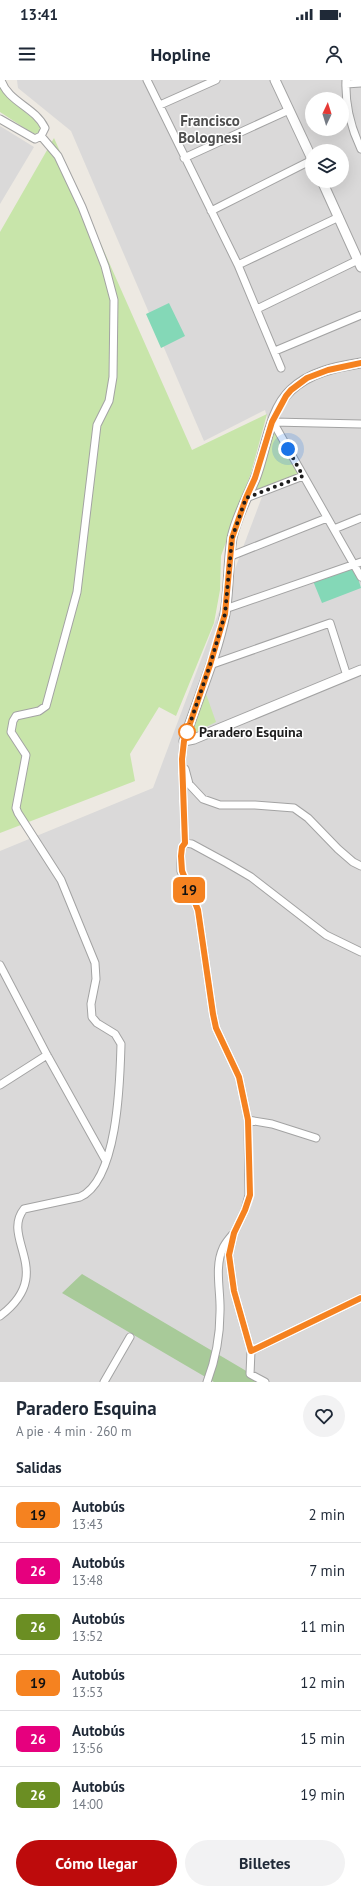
<!DOCTYPE html>
<html lang="es">
<meta charset="utf-8">
<style>
body{margin:0;font-family:"PT Sans",sans-serif;background:#f2f2f3;color:#1f2937;height:100vh;display:flex;flex-direction:column;font-size:15px;white-space:nowrap}
*{box-sizing:border-box;margin:0}
p{font-size:13px;color:#747a83}
.icon{flex:none;width:22px;height:22px;fill:none;stroke:currentColor;stroke-width:2;stroke-linecap:round;stroke-linejoin:round}
.map{position:relative;height:1302px;overflow:hidden}
.drawer{display:flex;flex-direction:column;background:#fff;flex:1}
.drawer>*{flex:none}
.badge{padding:0 8px;border-radius:6px;font-size:14px;line-height:26px}
.needle{width:26px;rotate:4deg}
.buttons{position:absolute;left:305px;top:12px;display:grid;gap:8px}
.buttons a{display:grid;place-items:center;width:44px;height:44px;border-radius:50%;background:#fff;box-shadow:0 4px 16px #0002;font-size:20px}
.you{position:absolute;width:20px;height:20px;margin:-10px;border:3px solid #fff;border-radius:50%;background:#1a73e8;box-shadow:0 0 0 6px #1a73e833}
.map>.badge{position:absolute;translate:-50% -50%;box-shadow:0 0 0 2px #fff}
h2{padding:0 16px;font-size:15px;line-height:36px}
.round{display:grid;place-items:center;flex:none;width:42px;height:42px;border-radius:21px;background:#f2f2f3}
.headline{display:flex;align-items:center;justify-content:space-between;height:68px;padding:0 16px}
h1{font-size:19px;font-weight:700;line-height:30px}
.primary-button{display:flex;gap:8px;margin-top:auto;padding:8px 16px}
.primary-button a{flex:1;height:46px;border-radius:24px;background:#bd0b0c;color:#fff;font-size:16px;font-weight:700;line-height:46px;text-align:center}
.primary-button a+a{background:#f2f2f3;color:#1f2937}
ul{padding:0;list-style:none}
li{display:flex;align-items:center;gap:12px;height:56px;padding:0 16px;border-top:1px solid #e0e1e3}
li div{flex:1}
li b{display:block;font-size:15px}
li em{font-style:normal}
li .badge{min-width:44px;font-weight:700;text-align:center}
.status{display:flex;justify-content:space-between;align-items:center;height:28px;padding:0 20px;background:#fff;direction:ltr}
.status svg{height:11px;fill:currentColor}
header{display:flex;justify-content:space-between;align-items:center;height:52px;padding:0 16px;background:#fff;font-size:18px;font-weight:700}
.map>svg:first-child{display:block}
.residential{fill:#dad9d9;fill-rule:evenodd}
.grass{fill:#c8e5aa}
.forest{fill:#a8ca99}
.pitch{fill:#84d8b7}
.lines{fill:none;stroke-linecap:round;stroke-linejoin:round}
.minor-casing{stroke:#a3a3a3;stroke-width:9}
.tertiary-casing{stroke:#a3a3a3;stroke-width:11}
.minor{stroke:#fff;stroke-width:7}
.tertiary{stroke:#fff;stroke-width:9}
.line-casing{stroke:#fff;stroke-width:9}
.line{stroke:#f58220;stroke-width:6}
.walk{stroke:#1c1c1c;stroke-width:4;stroke-dasharray:0 7.2}
.stop-dot{fill:#fff;stroke:#f58220;stroke-width:2}
.labels{text-anchor:middle;dominant-baseline:central;stroke-width:3;stroke-linejoin:round;paint-order:stroke}
.stop-label{font-size:14px;font-weight:bold;fill:#1c1c1c;stroke:#fff;text-anchor:start}
.neighbourhood-label{font-size:15px;font-weight:bold;fill:#4f4f4f;stroke:#fff}
</style>
<div class="status"><b>13:41</b><svg viewBox="0 0 49 12"><path d="M0 12V9h3v3zM5 12V6h3v6zM10 12V3h3v9zM15 12V0h3v12zM26 1h20v11H26zM47 4h2v5h-2z"/></svg></div>
<header><svg class="icon" aria-label="menu" viewBox="0 0 24 24"><path d="M4 6h16M4 12h16M4 18h16"/></svg>Hopline<svg class="icon" aria-label="person" viewBox="0 0 24 24"><circle cx="12" cy="8" r="4"/><path d="M4 21q1-7 8-7t8 7"/></svg></header>
<div class="map">
<svg width="361" height="1302" viewBox="0 0 361 1302">
<rect width="100%" height="100%" fill="#ede9e2"/>
<path class="residential" d="M 17,0 L 361,0 L 361,1302 L 0,1302 L 0,771 L 153,708 L 278,374 L 265,330 L 204,361 L 71,51 L 18,8 ZM 312,19 L 342,19 L 342,49 L 312,49 ZM 312,71 L 342,71 L 342,101 L 312,101 Z
M 0,46 L 34,67 L 0,124 Z"/>
<path class="grass" d="M 0,8 C 11,24 30,33 43,49 L 38,55 L 29,51 L 0,32 Z
M 54,58 L 192,370 L 267,334 L 251,393 L 221,476 L 220,510 L 214,543 L 176,636 L 159,627 L 130,674 L 135,701 L 0,753 L 0,152 Z
M 273,342 L 303,396 L 246,418 Z
M 205,611 L 216,642 L 190,655 Z"/>
<path class="forest" d="M 82,1194 L 248,1292 L 265,1302 L 214,1302 L 62,1213 Z"/>
<path class="pitch" d="M 169,223 L 185,256 L 161,268 L 146,234 Z
M 354,485 L 361,508 L 322,523 L 313,501 Z"/>
<g class="lines">
<defs>
<path id="minor" d="M 147,0 L 238,185 L 281,288
M 346,0 C 345,23 351,48 361,69
M 346,4 L 361,3
M 160,25 L 216,0
M 0,39 L 35,59 L 41,56 L 45,48 C 35,27 8,22 1,0
M 184,78 L 289,30
M 211,131 L 312,80
M 238,185 L 339,137
M 257,229 L 358,180
M 275,271 L 361,235
M 273,342 L 361,497
M 273,342 L 361,344
M 246,418 L 303,396
M 334,449 L 361,438
M 231,476 L 327,438
M 225,529 L 361,482
M 210,585 L 330,543 L 347,596
M 184,661 L 182,679 L 185,763 L 182,767 L 181,776 L 181,791 L 198,830 L 213,934 L 216,948 L 239,997 L 248,1040 L 249,1115 L 245,1130 L 234,1153 L 229,1175 L 234,1211 L 251,1271 L 250,1294 L 265,1302
M 185,689 L 189,704 L 203,719 L 220,725 L 255,725 L 294,728 L 308,738 L 338,769 L 353,782 L 361,786
M 185,763 L 192,764 L 227,783 L 251,797 L 326,855 L 361,872
M 0,885 L 47,975 L 106,1081
M 0,1005 L 47,975
M 248,1040 L 272,1044 L 316,1058
M 0,1236 C 57,1193 0,1159 24,1129 L 80,1117 C 118,1100 120,1001 121,964 L 115,954 L 97,943 L 92,937 L 91,924 L 96,899 L 95,883 L 61,800 L 18,733 L 16,728 L 26,675 L 11,652 L 13,641 L 16,636 L 39,631 L 46,626 L 77,512 L 97,345 L 109,321 L 113,297 L 114,220 L 105,186 L 82,127 L 58,76 L 41,56
M 251,1271 L 361,1218
M 104,1302 L 130,1257
M 207,1302 C 215,1281 220,1255 220,1232 C 221,1212 214,1187 223,1168 C 225,1163 229,1159 232,1155"/>
<path id="tertiary" d="M 275,0 L 312,79
M 322,101 L 361,187
M 184,661 C 197,620 217,576 225,534 C 229,509 228,483 232,458 C 236,438 247,418 255,399 C 266,372 269,330 291,310 C 310,292 336,287 361,283
M 184,661 L 194,659 L 361,590"/>
</defs>
<use href="#minor" class="minor-casing"/>
<use href="#tertiary" class="tertiary-casing"/>
<use href="#minor" class="minor"/>
<use href="#tertiary" class="tertiary"/>
</g>
<g class="lines">
<defs>
<path id="line" d="M 361,283 L 328,290 L 307,298 L 291,310 L 286,316 L 272,342 L 255,398 L 246,418 L 232,458 L 225,534 L 210,585 L 184,661 L 182,679 L 185,763 L 182,767 L 181,776 L 182,791 L 198,830 L 213,934 L 216,948 L 239,997 L 248,1040 L 250,1115 L 245,1130 L 234,1153 L 229,1175 L 234,1211 L 251,1271 L 361,1218"/>
</defs>
<use href="#line" class="line-casing"/>
<use href="#line" class="line"/>
<path class="walk" d="M 187,652 L 210,585 L 225,534 L 232,458 L 246,418 L 303,396 L 288,369"/>
</g>
<circle class="stop-dot" cx="187" cy="652" r="8"/>
<g class="labels">
<g class="stop-label">
<text x="199" y="652">Paradero Esquina</text>
</g>
<g class="neighbourhood-label">
<text x="210" y="40">Francisco<tspan x="210" dy="17">Bolognesi</tspan></text>
</g>
</g>
</svg>
<div class="buttons">
<a><svg class="needle" viewBox="-14 -14 28 28"><path d="M0-13l5 13h-10z" fill="#e53935"/><path d="M0 13l5-13h-10z" fill="#747a83"/></svg></a>
<a><svg class="icon" aria-label="layers" viewBox="0 0 24 24"><path d="M12 4l9 5-9 5-9-5zM3 14l9 5 9-5"/></svg></a>
</div>
<div class="you" style="left:288px;top:369px"></div>
<b class="badge" style="left:189px;top:810px;background:#f58220;color:#111">19</b>
</div>
<section class="drawer">
<div class="headline"><div><h1>Paradero Esquina</h1><p>A pie · 4 min · 260 m</p></div><a class="round"><svg class="icon" aria-label="heart" viewBox="0 0 24 24"><path d="M12 20l-8-8c-3-5 5-10 8-4 3-6 11-1 8 4z"/></svg></a></div>
<h2>Salidas</h2>
<ul>
<li><span class="badge" style="background:#f58220;color:#111">19</span><div><b>Autobús</b><p>13:43</p></div><em>2 min</em></li>
<li><span class="badge" style="background:#e6007e;color:#fff">26</span><div><b>Autobús</b><p>13:48</p></div><em>7 min</em></li>
<li><span class="badge" style="background:#6b8e23;color:#fff">26</span><div><b>Autobús</b><p>13:52</p></div><em>11 min</em></li>
<li><span class="badge" style="background:#f58220;color:#111">19</span><div><b>Autobús</b><p>13:53</p></div><em>12 min</em></li>
<li><span class="badge" style="background:#e6007e;color:#fff">26</span><div><b>Autobús</b><p>13:56</p></div><em>15 min</em></li>
<li><span class="badge" style="background:#6b8e23;color:#fff">26</span><div><b>Autobús</b><p>14:00</p></div><em>19 min</em></li>
</ul>
<div class="primary-button"><a>Cómo llegar</a><a>Billetes</a></div>
</section>
